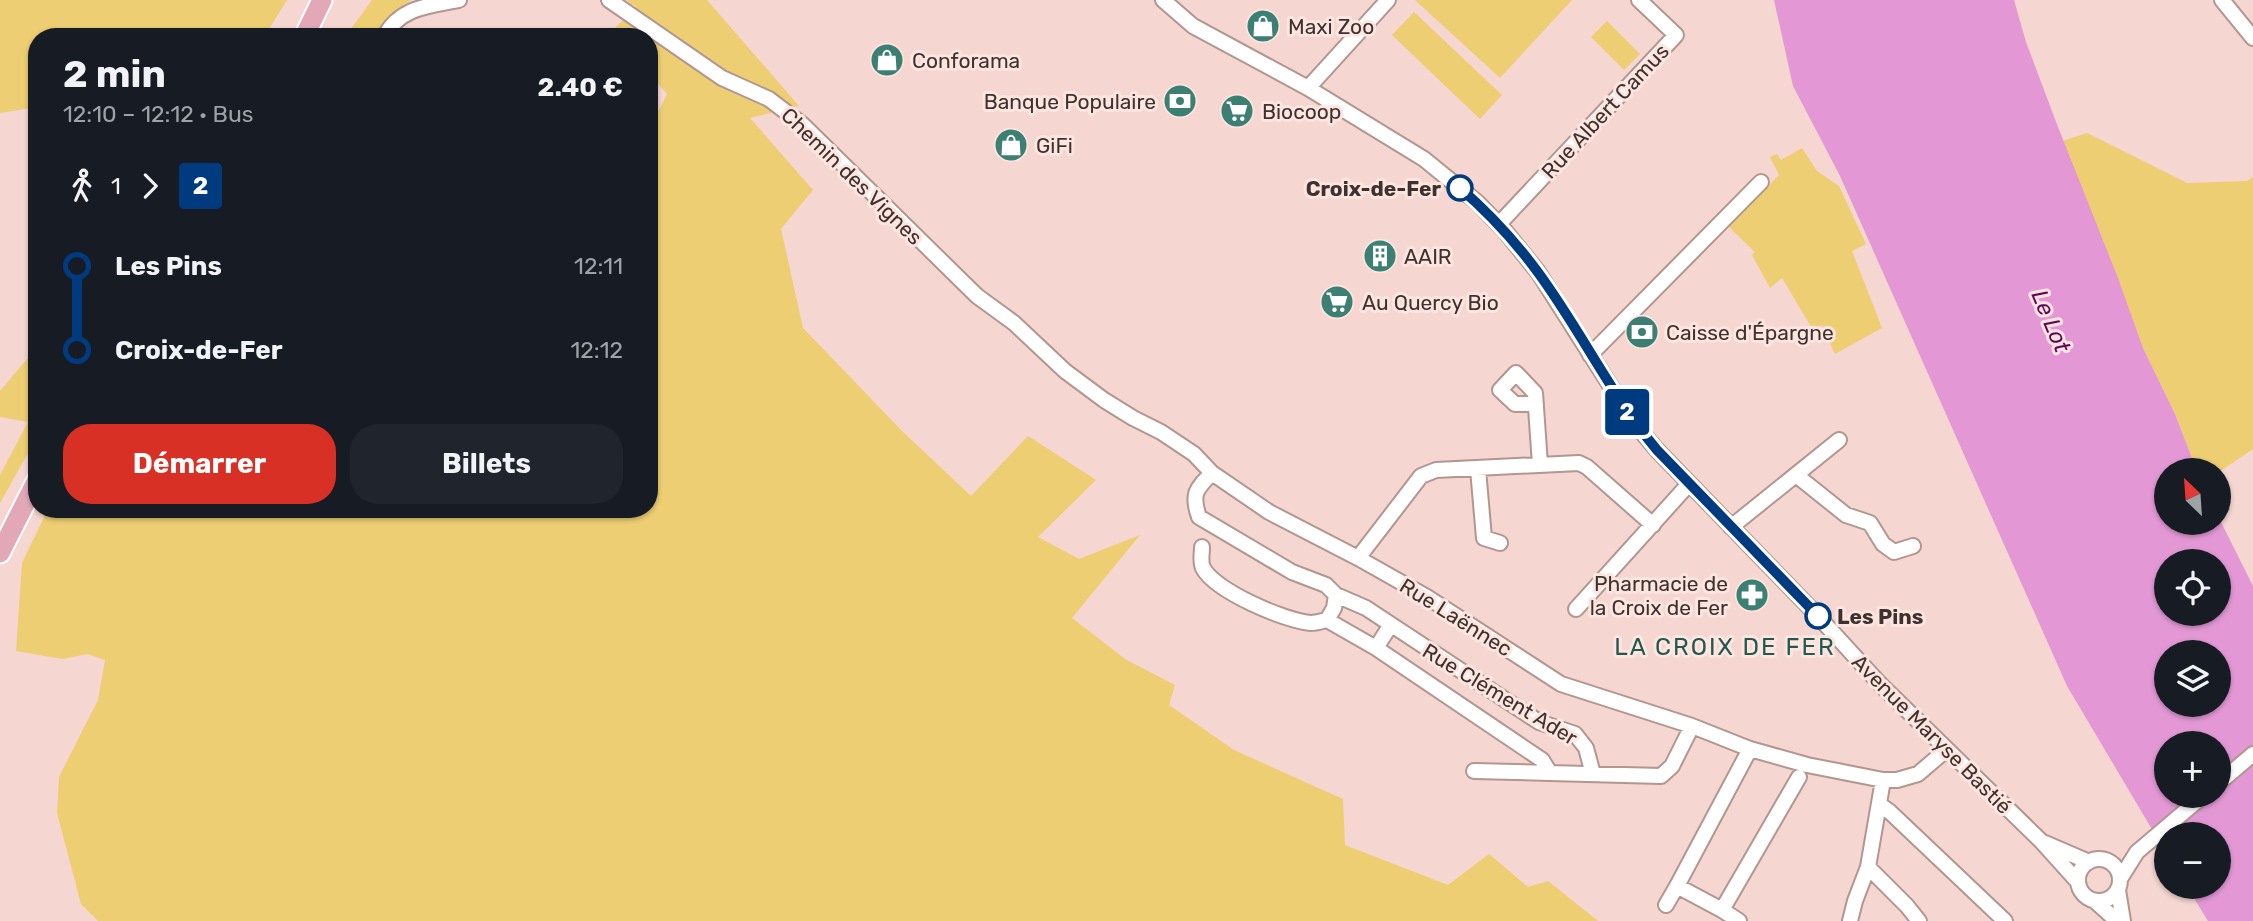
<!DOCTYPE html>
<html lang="fr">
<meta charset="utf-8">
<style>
body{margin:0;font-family:Rubik,sans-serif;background:#20242c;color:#f1f3f6;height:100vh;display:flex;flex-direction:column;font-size:26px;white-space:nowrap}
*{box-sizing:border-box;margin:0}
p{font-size:23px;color:#9ea1a6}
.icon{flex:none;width:38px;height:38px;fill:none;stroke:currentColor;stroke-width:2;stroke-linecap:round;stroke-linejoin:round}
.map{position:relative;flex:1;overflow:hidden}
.sheet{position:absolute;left:28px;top:28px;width:630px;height:490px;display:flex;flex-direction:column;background:#171b24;border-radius:28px;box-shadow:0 2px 5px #0004}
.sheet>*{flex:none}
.badge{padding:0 14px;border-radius:5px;font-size:24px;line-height:46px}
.needle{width:46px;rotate:335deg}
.fabs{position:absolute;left:2154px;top:458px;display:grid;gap:14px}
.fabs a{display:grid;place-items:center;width:77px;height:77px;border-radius:50%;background:#171b24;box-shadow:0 2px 5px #0004;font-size:35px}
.map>.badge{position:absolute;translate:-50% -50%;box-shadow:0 0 0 4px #fff}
.legs{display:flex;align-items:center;gap:10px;height:77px;padding:0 35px;font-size:23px}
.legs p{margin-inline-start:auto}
.overview{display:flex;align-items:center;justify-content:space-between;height:119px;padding:0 35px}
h1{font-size:38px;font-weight:700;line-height:52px}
.primary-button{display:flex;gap:14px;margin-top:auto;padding:14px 35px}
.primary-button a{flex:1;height:80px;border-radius:28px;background:#d93025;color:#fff;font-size:28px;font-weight:700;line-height:80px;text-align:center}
.primary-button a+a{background:#20242c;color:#f1f3f6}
ul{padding:0 35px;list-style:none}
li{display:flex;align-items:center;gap:24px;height:84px;font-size:26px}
li i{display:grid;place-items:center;width:10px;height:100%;margin:0 9px;background:currentColor}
li i::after{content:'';width:18px;height:18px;margin:-9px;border:5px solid;border-radius:50%;background:#171b24}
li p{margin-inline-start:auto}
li:first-child i{background:linear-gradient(#0000 50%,currentColor 0)}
li:last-child i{background:linear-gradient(currentColor 50%,#0000 0)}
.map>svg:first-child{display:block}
.green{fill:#edce73}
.water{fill:#e398d5;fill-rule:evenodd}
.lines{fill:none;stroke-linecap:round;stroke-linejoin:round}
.minor-casing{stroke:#b2968f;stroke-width:18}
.major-casing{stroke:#fff;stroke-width:23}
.minor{stroke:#fff;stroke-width:14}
.major{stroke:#e3a8b8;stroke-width:19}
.line-1-casing{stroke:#fff;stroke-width:16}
.line-1{stroke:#003b80;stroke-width:10}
.stop-1-dot{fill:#fff;stroke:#003b80;stroke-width:3.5}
.labels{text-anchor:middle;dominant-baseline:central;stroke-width:6;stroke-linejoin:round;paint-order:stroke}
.poi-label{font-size:21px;fill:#3d322f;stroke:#fee5e0;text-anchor:start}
.street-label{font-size:21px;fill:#3d322f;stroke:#fee5e0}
.stop-label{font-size:21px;font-weight:bold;fill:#3d322f;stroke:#fee5e0;text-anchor:end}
.water-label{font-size:23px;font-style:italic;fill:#620658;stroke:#fee5e0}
.quarter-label{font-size:24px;letter-spacing:2px;fill:#22594f;stroke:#fee5e0}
</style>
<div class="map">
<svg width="2253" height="921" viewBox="0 0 2253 921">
<rect width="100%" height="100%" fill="#f5d6d0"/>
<path class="green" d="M 0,0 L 287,0 L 264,37 L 37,37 L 37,107 L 0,113 Z
M 372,0 L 411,0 L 382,23 L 376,37 L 345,37 Z
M 626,0 L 707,0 L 799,106 L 750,118 L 813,190 L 781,229 L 803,328 L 902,431 L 971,496 L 1028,436 L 1096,480 L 1038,537 L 1079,559 L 1140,535 L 1072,618 L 1125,659 L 1175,685 L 1169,705 L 1234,750 L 1343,799 L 1345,845 L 1448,885 L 1489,854 L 1528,887 L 1548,881 L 1598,921 L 98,921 L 81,904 L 57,813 L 59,777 L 98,700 L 105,660 L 88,654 L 62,659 L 16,651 L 22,563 L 48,509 L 649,509 L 649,130 L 667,94 L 649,73 L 649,37 L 619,37 L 613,30 L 636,7 Z
M 1415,0 L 1572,0 L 1500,78 Z
M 1414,12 L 1502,95 L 1480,119 L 1392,35 Z
M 1607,21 L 1640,54 L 1624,70 L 1591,37 Z
M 2087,133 L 2187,183 L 2247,181 L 2253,177 L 2253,449 L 2219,472 L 2197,471 L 2175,414 L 2143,348 L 2063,141 Z
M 1802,148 L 1817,171 L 1839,186 L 1866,244 L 1852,251 L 1882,328 L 1835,354 L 1822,325 L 1813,330 L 1782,278 L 1770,288 L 1752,255 L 1755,252 L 1729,227 L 1779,175 L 1770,157 L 1777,154 L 1781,160 Z
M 37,347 L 37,437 L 0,503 L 0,475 L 28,422 L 0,417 L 0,391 Z"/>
<path class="water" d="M 1774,0 L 2014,0 L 2026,42 L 2058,127 L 2118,278 L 2143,348 L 2175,414 L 2197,471 L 2166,471 L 2166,523 L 2219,523 L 2219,490 L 2230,509 L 2220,520 L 2253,586 L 2253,921 L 2208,921 L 2187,887 L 2219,887 L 2219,835 L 2166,835 L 2166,853 L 2067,686 L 1840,176 L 1793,86 ZM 2166,562 L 2219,562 L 2219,614 L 2166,614 ZM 2166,653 L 2219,653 L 2219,705 L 2166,705 ZM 2166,744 L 2219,744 L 2219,796 L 2166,796 Z"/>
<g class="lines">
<defs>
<path id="minor" d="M 609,0 L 722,78 L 769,99 L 803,125 L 977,296 L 1014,323 L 1065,371 L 1104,400 L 1133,418 L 1161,432 L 1194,454 L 1212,473 L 1269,512 L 1358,558 L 1427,597 L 1561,684 L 1692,726 L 1750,749 L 1807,765 L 1883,780 L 1897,780 L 1918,774 L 1946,750
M 1163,0 L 1193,26 L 1308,88 L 1424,159 L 1478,203 L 1505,231 L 1538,272 L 1634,423 L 1657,450 L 1815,613 L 1880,684 L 2041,841 L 2078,882
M 2222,0 L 2253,38
M 384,37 C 400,7 428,6 459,0
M 1308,88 L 1388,0
M 1499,224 L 1676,35 L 1639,0
M 1590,355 L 1761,182
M 1536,404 L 1515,404 L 1500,390 L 1516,373 L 1535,393 L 1540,465
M 1478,469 L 1484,538 L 1500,543
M 1796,475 L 1846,515 L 1870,523 L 1883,544 L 1894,552 L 1913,546
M 1731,527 L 1839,440
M 1202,547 C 1202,554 1200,562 1203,568 C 1215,591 1285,621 1311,623 C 1316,623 1322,621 1327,620 L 1334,608 L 1336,595 L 1326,585 L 1292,572 L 1199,517 C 1191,494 1196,489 1212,473
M 1358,558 L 1421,476 L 1436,470 L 1579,463 L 1587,467 L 1653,525
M 1336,595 L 1366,608 L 1539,722 L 1575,734 L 1586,748 L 1593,774
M 1576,609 L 1688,485
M 1327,620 L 1376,648
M 1390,626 L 1376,648 L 1542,760 L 1550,773 L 1661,776 L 1672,766 L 1692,726
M 1750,749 L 1677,886 L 1722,910 L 1799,777
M 1474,771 L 1550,773
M 2219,783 L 2253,754
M 1879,804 L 1890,812 L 2005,921
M 2045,843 L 2089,862
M2078 880a21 21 0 1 1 42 0a21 21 0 1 1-42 0Z
M 1868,867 L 1907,906 L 1919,921
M 2120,879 L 2137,852 L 2203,796
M 2118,890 L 2123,921
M 2095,901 L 2117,921
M 1666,905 L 1677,886
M 1722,910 L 1739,921
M 1850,921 L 1855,901 L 1868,867 L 1883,780"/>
<path id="major" d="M 304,37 L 322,0
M 0,553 L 37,480"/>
</defs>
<use href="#minor" class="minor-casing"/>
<use href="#major" class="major-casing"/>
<use href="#minor" class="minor"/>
<use href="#major" class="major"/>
</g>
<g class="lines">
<defs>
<path id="line-1" d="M 1460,188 C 1489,213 1514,240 1537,271 C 1580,329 1611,395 1657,450 L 1818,616"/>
</defs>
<use href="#line-1" class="line-1-casing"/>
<use href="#line-1" class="line-1"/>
</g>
<defs>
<symbol id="shop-disc" viewBox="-11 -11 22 22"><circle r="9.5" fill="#3c7f73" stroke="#fee5e0"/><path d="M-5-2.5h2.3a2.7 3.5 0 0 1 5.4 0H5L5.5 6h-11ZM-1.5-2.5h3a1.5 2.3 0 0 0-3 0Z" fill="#fff"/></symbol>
<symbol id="bank-disc" viewBox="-11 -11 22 22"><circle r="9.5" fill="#3c7f73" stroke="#fee5e0"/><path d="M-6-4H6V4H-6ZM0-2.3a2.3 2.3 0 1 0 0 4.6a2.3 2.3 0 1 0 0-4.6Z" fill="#fff"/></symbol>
<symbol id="supermarket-disc" viewBox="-11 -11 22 22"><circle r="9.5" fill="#3c7f73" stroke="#fee5e0"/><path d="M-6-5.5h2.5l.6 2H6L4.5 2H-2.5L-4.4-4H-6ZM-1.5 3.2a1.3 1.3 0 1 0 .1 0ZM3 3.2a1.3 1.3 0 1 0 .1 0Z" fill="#fff"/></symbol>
<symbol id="building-disc" viewBox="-11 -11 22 22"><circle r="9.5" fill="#3c7f73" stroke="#fee5e0"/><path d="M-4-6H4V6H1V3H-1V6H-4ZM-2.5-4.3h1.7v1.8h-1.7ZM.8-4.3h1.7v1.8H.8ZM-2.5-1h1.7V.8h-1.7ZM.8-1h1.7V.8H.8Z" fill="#fff"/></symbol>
<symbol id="pharmacy-disc" viewBox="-11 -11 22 22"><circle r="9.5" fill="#3c7f73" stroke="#fee5e0"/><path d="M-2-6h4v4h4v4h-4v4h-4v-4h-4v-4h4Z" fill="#fff"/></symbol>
</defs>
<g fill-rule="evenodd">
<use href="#shop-disc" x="1244" y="7" width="38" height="38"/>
<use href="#shop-disc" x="868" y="41" width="38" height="38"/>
<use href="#bank-disc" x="1161" y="82" width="38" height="38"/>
<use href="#supermarket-disc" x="1218" y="92" width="38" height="38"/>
<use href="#shop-disc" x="992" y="126" width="38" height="38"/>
<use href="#building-disc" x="1361" y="237" width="38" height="38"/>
<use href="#supermarket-disc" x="1318" y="283" width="38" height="38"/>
<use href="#bank-disc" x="1623" y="313" width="38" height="38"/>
<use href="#pharmacy-disc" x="1733" y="576" width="38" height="38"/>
</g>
<g class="stop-1-dot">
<circle cx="1460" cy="188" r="12"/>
<circle cx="1818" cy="616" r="12"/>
</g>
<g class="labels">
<g class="poi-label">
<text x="1288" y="26">Maxi Zoo</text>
<text x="912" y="60">Conforama</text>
<text x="1156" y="101" text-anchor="end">Banque Populaire</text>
<text x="1262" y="111">Biocoop</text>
<text x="1036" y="145">GiFi</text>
<text x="1404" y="256">AAIR</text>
<text x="1362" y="302">Au Quercy Bio</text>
<text x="1666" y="332">Caisse d'Épargne</text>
<text x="1728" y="583" text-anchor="end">Pharmacie de<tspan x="1728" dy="24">la Croix de Fer</tspan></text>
</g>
<g class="street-label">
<text transform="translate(1605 111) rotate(-47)">Rue Albert Camus</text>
<text transform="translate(852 176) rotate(44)">Chemin des Vignes</text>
<text transform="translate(1456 617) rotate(32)">Rue Laënnec</text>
<text transform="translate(1500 694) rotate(31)">Rue Clément Ader</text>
<text transform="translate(1932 734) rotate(45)">Avenue Maryse Bastié</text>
</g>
<g class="stop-label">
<text x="1441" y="188">Croix-de-Fer</text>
<text x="1837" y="616" text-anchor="start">Les Pins</text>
</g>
<g class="water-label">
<text transform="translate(2051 321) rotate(67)">Le Lot</text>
</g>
<g class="quarter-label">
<text x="1725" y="647">LA CROIX DE FER</text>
</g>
</g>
</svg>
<div class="fabs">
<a><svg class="needle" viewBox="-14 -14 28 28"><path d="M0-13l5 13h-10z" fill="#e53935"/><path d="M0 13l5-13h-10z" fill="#9ea1a6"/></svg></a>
<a><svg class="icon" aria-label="locate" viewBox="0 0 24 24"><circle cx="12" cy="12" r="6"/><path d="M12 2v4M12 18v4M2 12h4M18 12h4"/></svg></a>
<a><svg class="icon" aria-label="layers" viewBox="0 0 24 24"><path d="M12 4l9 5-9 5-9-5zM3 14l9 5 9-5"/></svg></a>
<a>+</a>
<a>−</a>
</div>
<b class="badge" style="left:1627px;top:412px;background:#003b80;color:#fff">2</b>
<section class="sheet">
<div class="overview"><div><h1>2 min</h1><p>12:10 – 12:12 · Bus</p></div><b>2.40 €</b></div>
<div class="legs"><svg class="icon" aria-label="walk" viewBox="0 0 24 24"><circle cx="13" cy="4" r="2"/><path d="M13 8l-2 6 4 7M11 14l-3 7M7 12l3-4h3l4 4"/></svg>1<svg class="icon" aria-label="forward" viewBox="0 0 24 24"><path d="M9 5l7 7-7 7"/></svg><b class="badge" style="background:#003b80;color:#fff">2</b></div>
<ul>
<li><i style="color:#003b80"></i><b>Les Pins</b><p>12:11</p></li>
<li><i style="color:#003b80"></i><b>Croix-de-Fer</b><p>12:12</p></li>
</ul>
<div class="primary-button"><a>Démarrer</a><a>Billets</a></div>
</section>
</div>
